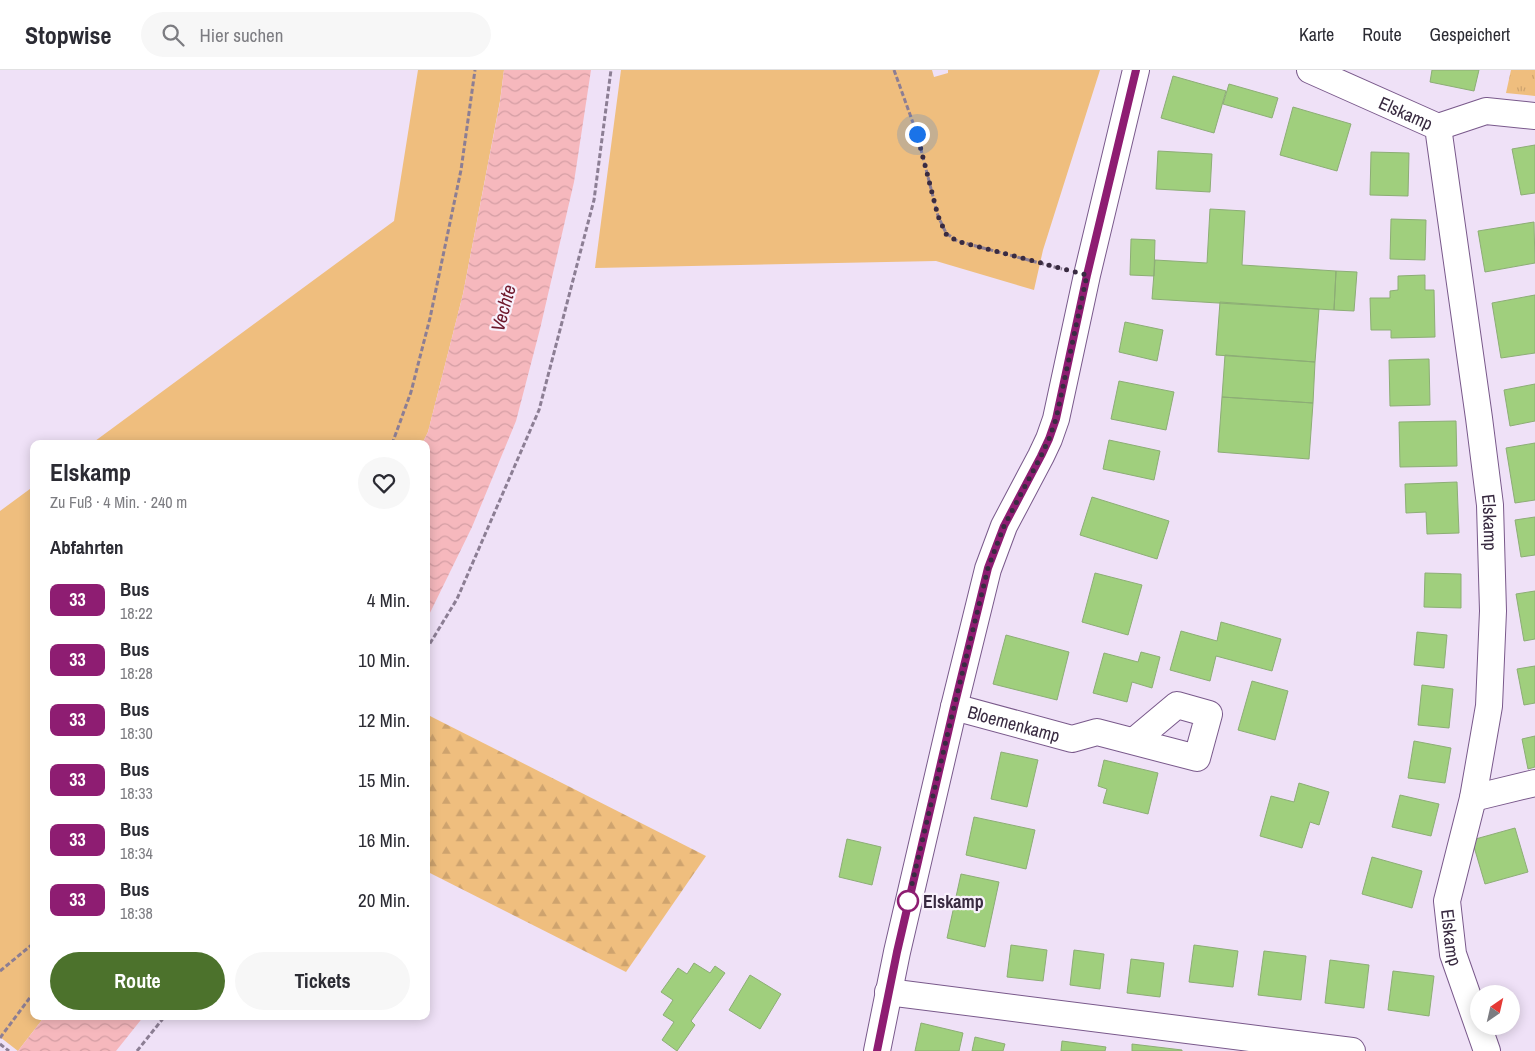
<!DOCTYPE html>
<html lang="de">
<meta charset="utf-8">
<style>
body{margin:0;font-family:"Archivo Narrow",sans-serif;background:#f7f7f7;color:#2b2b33;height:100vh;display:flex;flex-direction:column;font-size:19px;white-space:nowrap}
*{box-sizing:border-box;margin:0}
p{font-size:16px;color:#7c7c81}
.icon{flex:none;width:28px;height:28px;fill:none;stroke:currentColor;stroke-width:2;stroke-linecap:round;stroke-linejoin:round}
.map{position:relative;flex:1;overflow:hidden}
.drawer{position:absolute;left:30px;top:370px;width:400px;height:580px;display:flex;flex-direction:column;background:#fff;border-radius:10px;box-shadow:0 2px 12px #0003}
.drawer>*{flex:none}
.badge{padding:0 10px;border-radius:8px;font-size:18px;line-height:32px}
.needle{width:32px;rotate:34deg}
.buttons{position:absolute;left:1470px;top:915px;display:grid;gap:10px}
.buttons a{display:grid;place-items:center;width:50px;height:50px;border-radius:50%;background:#fff;box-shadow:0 2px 12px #0003;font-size:25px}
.you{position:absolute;width:25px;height:25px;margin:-12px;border:4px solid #fff;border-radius:50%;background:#1a73e8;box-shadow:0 0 0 8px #1a73e833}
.map>.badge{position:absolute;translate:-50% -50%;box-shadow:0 0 0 2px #fff}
h2{padding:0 20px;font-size:19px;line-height:45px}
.round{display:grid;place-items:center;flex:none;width:52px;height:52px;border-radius:26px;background:#f7f7f7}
.headline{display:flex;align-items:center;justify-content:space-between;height:85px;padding:0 20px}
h1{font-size:24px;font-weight:800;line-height:38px}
.primary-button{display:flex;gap:10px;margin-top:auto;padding:10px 20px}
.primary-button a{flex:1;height:58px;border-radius:30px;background:#4c722c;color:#fff;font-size:20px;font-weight:800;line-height:58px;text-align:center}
.primary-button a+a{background:#f7f7f7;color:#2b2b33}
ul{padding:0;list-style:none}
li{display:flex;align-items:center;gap:15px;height:60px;padding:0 20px}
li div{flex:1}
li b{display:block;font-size:19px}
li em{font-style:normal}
li .badge{min-width:55px;font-weight:700;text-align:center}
header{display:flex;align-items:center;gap:30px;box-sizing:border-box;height:70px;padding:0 25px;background:#fff;border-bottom:1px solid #e1e1e2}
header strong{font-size:24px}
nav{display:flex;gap:28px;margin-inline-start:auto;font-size:18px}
.search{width:350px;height:45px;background:#f7f7f7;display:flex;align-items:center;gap:12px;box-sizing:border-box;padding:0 18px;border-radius:28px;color:#7c7c81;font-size:19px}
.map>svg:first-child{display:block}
.green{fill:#efbe7e}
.forest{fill:url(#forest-firs)}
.park{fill:url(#park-tufts)}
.water{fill:url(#water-waves)}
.building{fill:#a0cf7d;stroke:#8dad76}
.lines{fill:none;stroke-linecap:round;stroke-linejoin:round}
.street-casing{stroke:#79598b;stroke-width:28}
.path{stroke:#8c7e94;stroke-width:3;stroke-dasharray:5 2.5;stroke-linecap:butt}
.street{stroke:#fff;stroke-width:26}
.line-casing{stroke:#fff;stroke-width:11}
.line{stroke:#8e1d72;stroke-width:8}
.walk{stroke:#392b41;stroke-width:5;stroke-dasharray:0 9}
.stop-dot{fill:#fff;stroke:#8e1d72;stroke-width:2.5}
.labels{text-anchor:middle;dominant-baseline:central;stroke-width:4.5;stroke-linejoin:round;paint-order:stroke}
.street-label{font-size:18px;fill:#392b41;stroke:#f8f1fc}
.stop-label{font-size:18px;font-weight:bold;fill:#392b41;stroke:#f8f1fc;text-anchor:start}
.water-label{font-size:19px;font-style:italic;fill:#6e172b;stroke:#f8f1fc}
</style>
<header>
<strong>Stopwise</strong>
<div class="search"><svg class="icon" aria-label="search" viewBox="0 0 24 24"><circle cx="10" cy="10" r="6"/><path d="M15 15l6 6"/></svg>Hier suchen</div>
<nav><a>Karte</a><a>Route</a><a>Gespeichert</a></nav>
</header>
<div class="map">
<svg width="1535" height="981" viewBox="0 0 1535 981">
<defs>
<pattern id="forest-firs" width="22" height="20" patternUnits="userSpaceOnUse" patternTransform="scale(1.25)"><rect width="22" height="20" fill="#efbe7e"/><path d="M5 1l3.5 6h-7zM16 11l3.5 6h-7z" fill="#cea36e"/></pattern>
<pattern id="park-tufts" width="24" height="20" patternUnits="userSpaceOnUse" patternTransform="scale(1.25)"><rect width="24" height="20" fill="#efbe7e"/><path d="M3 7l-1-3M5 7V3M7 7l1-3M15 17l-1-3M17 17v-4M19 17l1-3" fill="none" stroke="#cea36e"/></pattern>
<pattern id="water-waves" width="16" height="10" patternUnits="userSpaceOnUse" patternTransform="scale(1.25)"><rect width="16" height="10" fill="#f6b8bd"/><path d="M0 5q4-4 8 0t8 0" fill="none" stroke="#d49ea4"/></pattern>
</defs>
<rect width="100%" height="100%" fill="#efe1f7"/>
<path class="green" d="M 418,0 L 504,0 L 500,31 L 463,224 L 428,362 L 422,374 L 91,374 L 394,151 Z
M 621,0 L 932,0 L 934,7 L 948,3 L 948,0 L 1100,0 L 1043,180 L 1034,220 L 936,191 L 595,198 Z
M 34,416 L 34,946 L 45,946 L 18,981 L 0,967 L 0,441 Z"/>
<path class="forest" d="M 426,644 L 706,786 L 626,902 L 426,801 Z"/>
<path class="park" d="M 1511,0 L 1535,0 L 1535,26 L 1506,23 Z"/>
<path class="water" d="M 504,0 L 591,0 L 574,112 L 540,259 L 516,351 L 472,457 L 426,551 L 426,374 L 422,374 L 428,362 L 463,224 L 500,32 Z
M 45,946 L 144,946 L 116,981 L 18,981 Z"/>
<path class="building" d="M 1432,0 L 1479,0 L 1474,21 L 1430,12 Z
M 1173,6 L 1226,21 L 1214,63 L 1161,48 Z
M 1229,14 L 1278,28 L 1272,48 L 1223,34 Z
M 1293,37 L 1351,54 L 1337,101 L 1280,85 Z
M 1535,75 L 1535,123 L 1521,125 L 1512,79 Z
M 1158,81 L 1212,84 L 1210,122 L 1156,119 Z
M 1371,82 L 1409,83 L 1408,126 L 1370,125 Z
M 1210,139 L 1245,141 L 1242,195 L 1336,201 L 1334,240 L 1152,229 L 1155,190 L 1207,193 Z
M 1391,149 L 1426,150 L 1425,190 L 1390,189 Z
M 1534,152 L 1535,193 L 1485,202 L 1478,161 Z
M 1131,169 L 1155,170 L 1154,206 L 1130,205 Z
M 1336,201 L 1357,202 L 1354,241 L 1334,240 Z
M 1425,205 L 1425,220 L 1434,220 L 1435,267 L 1391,268 L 1391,260 L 1371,260 L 1370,228 L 1390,228 L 1390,221 L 1398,220 L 1398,206 Z
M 1535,225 L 1535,283 L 1501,288 L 1492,233 Z
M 1220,232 L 1319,239 L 1315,292 L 1216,285 Z
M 1125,252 L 1163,260 L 1157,291 L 1119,282 Z
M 1225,285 L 1315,292 L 1313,333 L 1222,327 Z
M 1429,289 L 1430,335 L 1390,336 L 1389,290 Z
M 1119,311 L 1174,322 L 1166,360 L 1111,349 Z
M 1535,314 L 1535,351 L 1510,356 L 1504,320 Z
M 1222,327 L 1313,333 L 1309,389 L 1218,382 Z
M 1456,351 L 1457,396 L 1400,397 L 1399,352 Z
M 1109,370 L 1160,381 L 1154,410 L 1103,399 Z
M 1535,373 L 1535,430 L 1515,433 L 1506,378 Z
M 1457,412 L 1459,463 L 1427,464 L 1426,442 L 1406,443 L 1405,414 Z
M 1092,427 L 1169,451 L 1157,489 L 1080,465 Z
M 1535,447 L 1535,485 L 1521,487 L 1515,450 Z
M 1095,503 L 1142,515 L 1128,565 L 1082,552 Z
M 1425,503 L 1461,504 L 1461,538 L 1424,537 Z
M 1535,521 L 1535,569 L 1524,571 L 1516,524 Z
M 1221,552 L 1281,569 L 1272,601 L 1216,586 L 1210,611 L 1170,600 L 1181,561 L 1217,571 Z
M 1417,562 L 1447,565 L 1444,598 L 1414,595 Z
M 1006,565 L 1069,582 L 1057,630 L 993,614 Z
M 1141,582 L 1160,587 L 1152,618 L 1132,612 L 1127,632 L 1093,623 L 1104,583 L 1138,592 Z
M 1535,596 L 1535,633 L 1524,635 L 1517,599 Z
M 1252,611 L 1288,621 L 1275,670 L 1238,660 Z
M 1422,615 L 1453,619 L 1449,658 L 1418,655 Z
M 1535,666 L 1535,697 L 1528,699 L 1522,669 Z
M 1414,671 L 1451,678 L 1445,713 L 1408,708 Z
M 1001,682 L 1038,690 L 1027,737 L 991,729 Z
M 1104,690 L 1158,703 L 1148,744 L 1103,733 L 1107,719 L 1098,716 Z
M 1299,713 L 1329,722 L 1319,755 L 1310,752 L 1302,778 L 1260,766 L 1271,726 L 1294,732 Z
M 1400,725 L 1439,734 L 1431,766 L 1392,757 Z
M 974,747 L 1035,760 L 1026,799 L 966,785 Z
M 1515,758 L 1528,802 L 1485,814 L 1472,770 Z
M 847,769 L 881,777 L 872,815 L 839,807 Z
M 1372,787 L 1422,801 L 1412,838 L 1362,824 Z
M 961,804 L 999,812 L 985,877 L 947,868 Z
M 1011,875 L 1047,880 L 1043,911 L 1007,907 Z
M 1194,875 L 1238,881 L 1233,917 L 1189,912 Z
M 1074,880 L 1104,884 L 1100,919 L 1070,915 Z
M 1264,881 L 1306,886 L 1301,930 L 1258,925 Z
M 1131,889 L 1164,893 L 1160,927 L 1127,923 Z
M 1330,890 L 1369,895 L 1364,938 L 1325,933 Z
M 694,893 L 710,903 L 715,896 L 725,903 L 691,951 L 695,955 L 677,981 L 662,970 L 674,952 L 663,945 L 673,930 L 661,922 L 678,898 L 687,904 Z
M 1393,901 L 1434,906 L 1429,946 L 1388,940 Z
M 750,905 L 781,924 L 760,959 L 729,940 Z
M 921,953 L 963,963 L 959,981 L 915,981 Z
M 975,967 L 1005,974 L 1003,981 L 972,981 Z
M 1062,971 L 1106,977 L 1105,981 L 1061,981 Z
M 1132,974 L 1182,980 L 1182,981 L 1132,981 Z"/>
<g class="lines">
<defs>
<g id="street">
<path id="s1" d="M 1310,0 L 1438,57 L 1479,348 L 1490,435 L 1493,541 L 1489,636 L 1473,728 L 1447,831 L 1453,884 L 1487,981"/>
<path d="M 1438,57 L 1486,41 L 1535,46"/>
<path id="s2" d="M 954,637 L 1072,669 L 1097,662 L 1197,688 L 1209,644 L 1177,635 L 1134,671"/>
<path d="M 1473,728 L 1535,713"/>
<path d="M 888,922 L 1352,981"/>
<path d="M 877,981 L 897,882 L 954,637 L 988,499 L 1004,456 L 1041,386 L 1049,369 L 1056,349 L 1087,205 L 1136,0"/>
</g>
</defs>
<use href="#street" class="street-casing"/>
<path class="path" d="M 894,0 L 917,64 L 938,146 L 946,163 L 957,171 L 1062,199
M 392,374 L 411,322 L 430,248 L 461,100 L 475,0
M 426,580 L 457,529 L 539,340 L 594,130 L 611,0
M 0,901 L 34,873
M 0,968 L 34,922
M 0,974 L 9,981
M 137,981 L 165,946"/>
<use href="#street" class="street"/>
</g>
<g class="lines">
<defs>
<path id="line" d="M 877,981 L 897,882 L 954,637 L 988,498 L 1004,456 L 1041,386 L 1049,369 L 1056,349 L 1087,205 L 1136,0"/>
</defs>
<use href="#line" class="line-casing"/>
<use href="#line" class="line"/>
<path class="walk" d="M 908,831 L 954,637 L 988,498 L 1004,456 L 1041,386 L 1049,369 L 1056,349 L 1087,205 L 968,174 L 957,171 L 946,164 L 938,146 L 917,64"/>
</g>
<circle class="stop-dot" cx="908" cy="831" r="10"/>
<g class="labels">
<g class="street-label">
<text stroke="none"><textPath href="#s1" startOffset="105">Elskamp</textPath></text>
<text stroke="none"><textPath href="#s1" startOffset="539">Elskamp</textPath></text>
<text stroke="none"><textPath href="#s2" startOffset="62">Bloemenkamp</textPath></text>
<text stroke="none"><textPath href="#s1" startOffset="959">Elskamp</textPath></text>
</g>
<g class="stop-label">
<text x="923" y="831">Elskamp</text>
</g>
<g class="water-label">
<text transform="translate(503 238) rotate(-75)">Vechte</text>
</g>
</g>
</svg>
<div class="buttons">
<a><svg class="needle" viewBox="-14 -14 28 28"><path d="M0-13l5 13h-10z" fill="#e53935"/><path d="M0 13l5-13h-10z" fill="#7c7c81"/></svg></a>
</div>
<div class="you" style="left:917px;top:64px"></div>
<section class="drawer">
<div class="headline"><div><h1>Elskamp</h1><p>Zu Fuß · 4 Min. · 240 m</p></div><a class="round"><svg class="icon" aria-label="heart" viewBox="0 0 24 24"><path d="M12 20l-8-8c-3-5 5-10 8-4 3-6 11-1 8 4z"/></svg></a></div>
<h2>Abfahrten</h2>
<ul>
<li><span class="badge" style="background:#8e1d72;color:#fff">33</span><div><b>Bus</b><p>18:22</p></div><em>4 Min.</em></li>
<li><span class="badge" style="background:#8e1d72;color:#fff">33</span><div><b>Bus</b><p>18:28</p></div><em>10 Min.</em></li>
<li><span class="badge" style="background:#8e1d72;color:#fff">33</span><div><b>Bus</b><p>18:30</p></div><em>12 Min.</em></li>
<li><span class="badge" style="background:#8e1d72;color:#fff">33</span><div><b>Bus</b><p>18:33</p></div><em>15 Min.</em></li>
<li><span class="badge" style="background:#8e1d72;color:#fff">33</span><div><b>Bus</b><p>18:34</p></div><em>16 Min.</em></li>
<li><span class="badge" style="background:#8e1d72;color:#fff">33</span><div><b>Bus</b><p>18:38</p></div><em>20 Min.</em></li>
</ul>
<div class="primary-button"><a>Route</a><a>Tickets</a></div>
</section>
</div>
